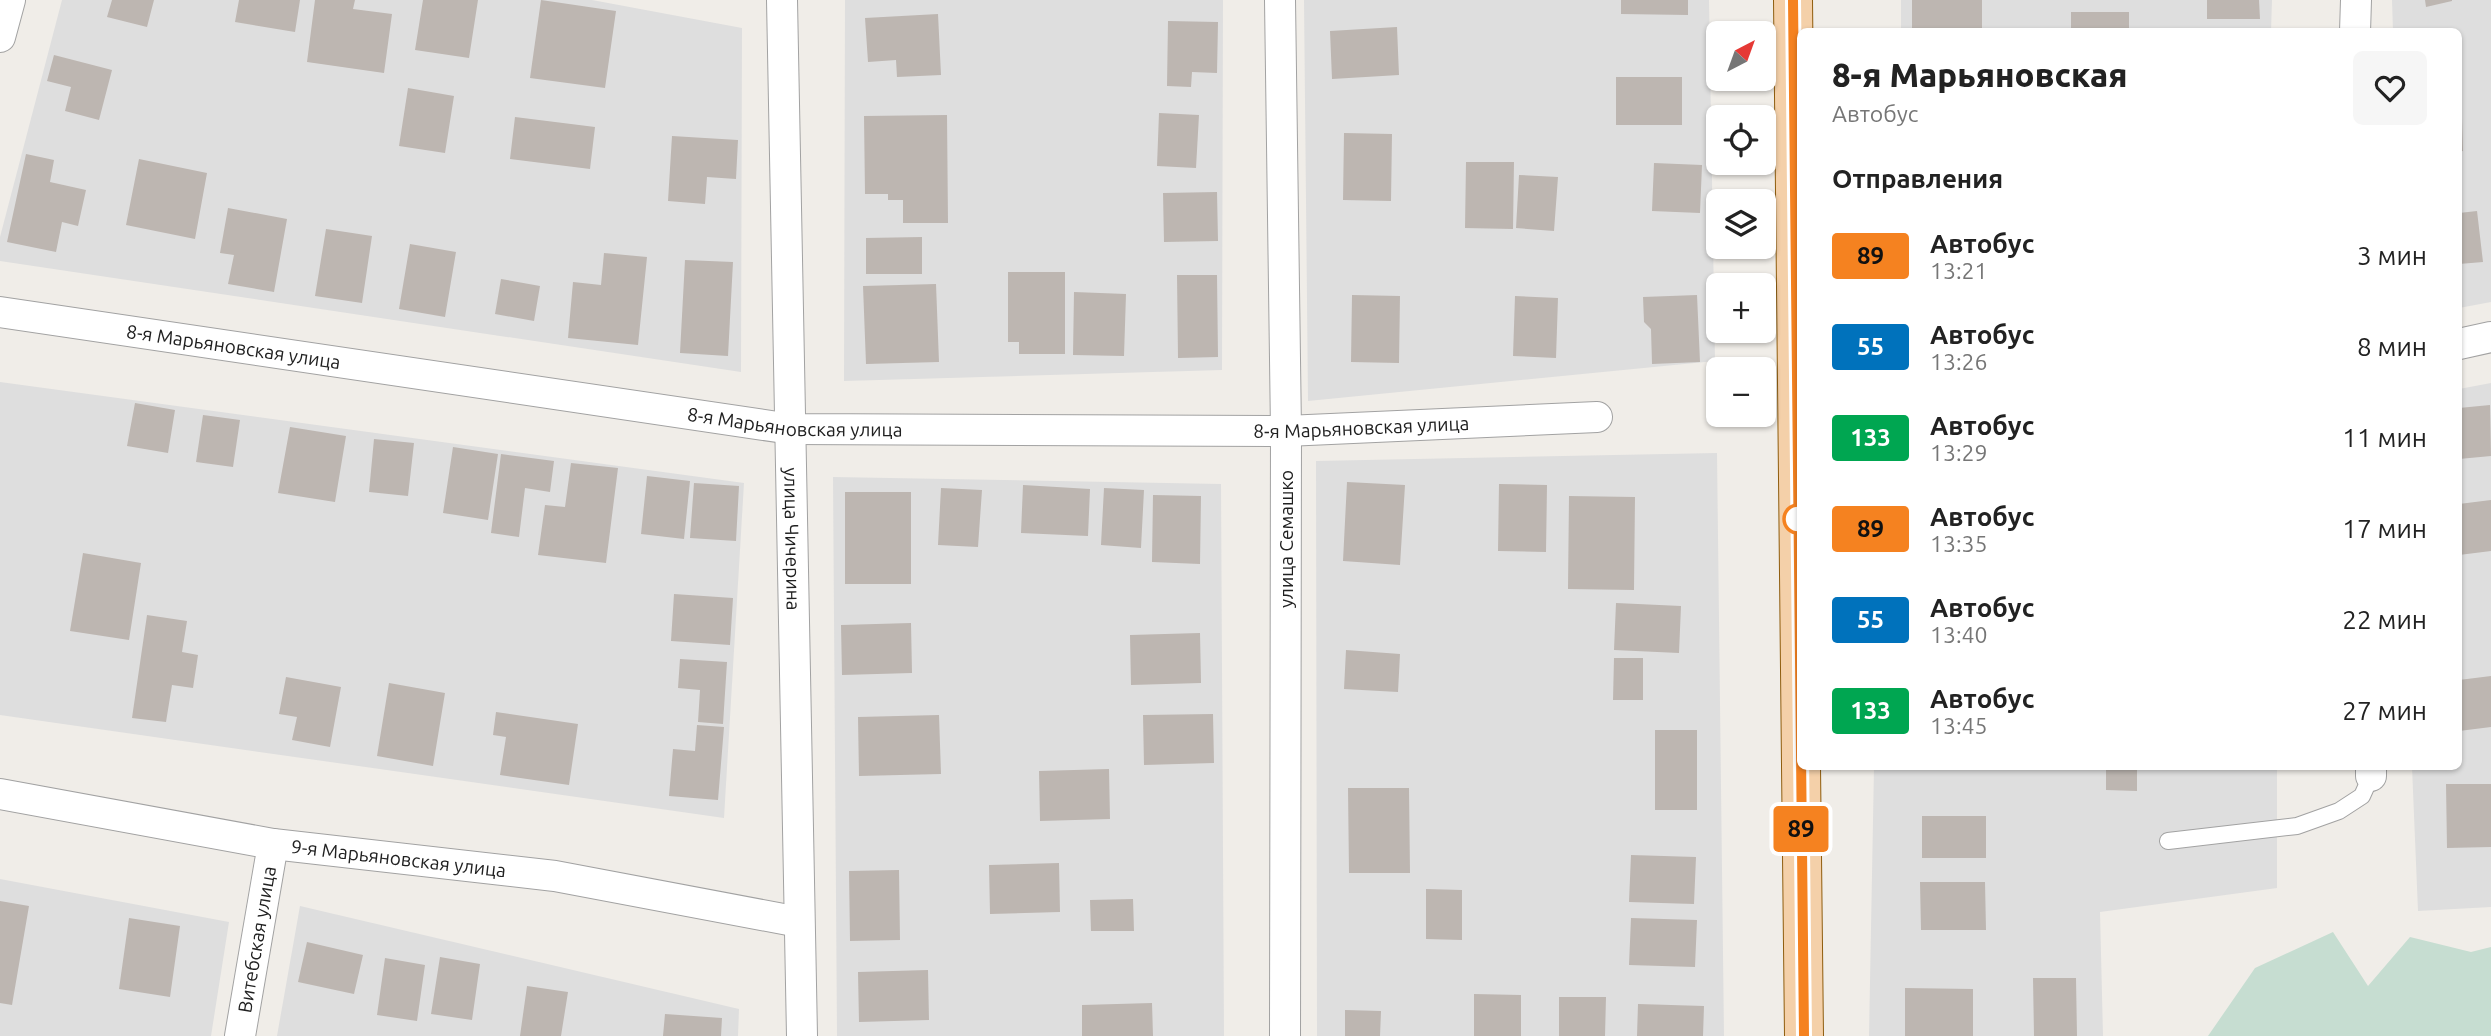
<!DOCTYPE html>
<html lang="ru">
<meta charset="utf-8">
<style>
body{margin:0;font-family:Ubuntu,sans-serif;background:#f6f6f6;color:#222;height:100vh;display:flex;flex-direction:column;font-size:26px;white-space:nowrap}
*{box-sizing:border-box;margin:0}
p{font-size:23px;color:#767676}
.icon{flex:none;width:38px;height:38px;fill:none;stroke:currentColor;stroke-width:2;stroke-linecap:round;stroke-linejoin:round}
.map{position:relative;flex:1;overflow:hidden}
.sheet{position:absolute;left:1797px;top:28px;width:665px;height:742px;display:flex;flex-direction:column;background:#fff;border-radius:10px;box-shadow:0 2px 5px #0004}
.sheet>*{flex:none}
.badge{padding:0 14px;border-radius:5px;font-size:24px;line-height:46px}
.needle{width:46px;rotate:41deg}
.fabs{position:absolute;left:1706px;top:21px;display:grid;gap:14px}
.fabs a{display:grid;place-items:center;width:70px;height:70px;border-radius:10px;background:#fff;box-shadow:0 2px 5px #0004;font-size:35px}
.map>.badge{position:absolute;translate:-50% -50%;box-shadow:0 0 0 4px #fff}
h2{padding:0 35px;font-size:26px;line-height:63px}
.round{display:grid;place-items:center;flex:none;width:74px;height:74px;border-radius:10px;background:#f6f6f6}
.summary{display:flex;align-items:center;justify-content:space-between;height:119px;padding:0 35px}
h1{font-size:33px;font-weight:800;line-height:52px}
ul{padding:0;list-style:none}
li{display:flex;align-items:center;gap:21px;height:91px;padding:0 35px}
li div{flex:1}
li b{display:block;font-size:26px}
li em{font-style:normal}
li .badge{min-width:77px;font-weight:700;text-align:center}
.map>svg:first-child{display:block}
.residential{fill:#dedede}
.wetland{fill:#c6ddd1}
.building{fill:#bdb6b1}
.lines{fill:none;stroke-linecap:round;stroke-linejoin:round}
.service-casing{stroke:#a2a2a2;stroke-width:18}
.minor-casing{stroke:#a2a2a2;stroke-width:32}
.primary-casing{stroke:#8f5d0e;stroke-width:40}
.service{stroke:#fff;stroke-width:16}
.minor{stroke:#fff;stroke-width:30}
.primary{stroke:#f4d0a9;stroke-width:38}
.line-casing{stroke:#fff;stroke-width:16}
.line{stroke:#f58220;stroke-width:10}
.stop-dot{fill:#fff;stroke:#f58220;stroke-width:3.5}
.labels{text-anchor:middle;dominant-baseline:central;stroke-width:6;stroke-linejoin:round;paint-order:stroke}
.street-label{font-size:19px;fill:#212121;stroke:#fff}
</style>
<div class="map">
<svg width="2491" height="1036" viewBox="0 0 2491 1036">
<rect width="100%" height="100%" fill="#f0ede8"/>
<path class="residential" d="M 62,0 L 592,0 L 742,28 L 741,372 L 0,261 L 0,237 Z
M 845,0 L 1223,0 L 1222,370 L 844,381 Z
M 1304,0 L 1709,0 L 1715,361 L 1308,401 Z
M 1901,0 L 2272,0 L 2271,31 L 1901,31 Z
M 2392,0 L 2491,0 L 2491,302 L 2459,308 L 2459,32 L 2393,31 Z
M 0,382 L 744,483 L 724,818 L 0,715 Z
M 2491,383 L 2491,907 L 2418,911 L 2412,767 L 2459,766 L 2459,389 Z
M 1717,453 L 1724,1036 L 1317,1036 L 1316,461 Z
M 833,477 L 1221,484 L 1224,1036 L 837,1036 Z
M 1874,767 L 2277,767 L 2277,888 L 2100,912 L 2103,1036 L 1869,1036 Z
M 0,879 L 229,922 L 211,1036 L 0,1036 Z
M 300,906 L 739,1009 L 738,1036 L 277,1036 Z"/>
<path class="wetland" d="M 2333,932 L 2368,986 L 2410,937 L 2471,952 L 2491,947 L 2491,1036 L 2208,1036 L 2255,968 Z"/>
<path class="building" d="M 112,0 L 154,0 L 147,27 L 107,17 Z
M 239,0 L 300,0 L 295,32 L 235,22 Z
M 315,0 L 355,0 L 353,9 L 392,14 L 384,73 L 307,62 Z
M 423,0 L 478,0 L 469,58 L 415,50 Z
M 541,0 L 616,11 L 605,88 L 530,78 Z
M 1621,0 L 1688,0 L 1688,15 L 1621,14 Z
M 1912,0 L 1982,0 L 1982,32 L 1912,32 Z
M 2207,0 L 2259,0 L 2260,19 L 2207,19 Z
M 2425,0 L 2452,0 L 2452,1 L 2426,7 Z
M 2071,12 L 2129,12 L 2129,32 L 2071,32 Z
M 938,14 L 941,75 L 897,77 L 896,60 L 868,62 L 865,18 Z
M 1168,21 L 1218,22 L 1217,73 L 1192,72 L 1191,87 L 1167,86 Z
M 1397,27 L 1399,75 L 1332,79 L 1330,31 Z
M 54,55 L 112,70 L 99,120 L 65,111 L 71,87 L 47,81 Z
M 1616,77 L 1682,77 L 1682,125 L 1616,125 Z
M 2459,87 L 2461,87 L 2463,151 L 2459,152 Z
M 408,88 L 454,96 L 445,153 L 399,146 Z
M 1159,113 L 1199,115 L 1196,168 L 1157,166 Z
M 947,115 L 948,223 L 903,223 L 903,200 L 888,200 L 888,194 L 865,194 L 864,116 Z
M 515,117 L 595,127 L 590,169 L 510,159 Z
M 1344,133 L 1392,134 L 1391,201 L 1343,200 Z
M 672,136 L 738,140 L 736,179 L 707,177 L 705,204 L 668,201 Z
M 26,154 L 54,160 L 50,182 L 86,190 L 78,226 L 62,222 L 56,252 L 7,242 Z
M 139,159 L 207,173 L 195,239 L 126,225 Z
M 1466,162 L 1514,162 L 1513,229 L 1465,228 Z
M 1654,163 L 1702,165 L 1700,213 L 1652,211 Z
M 1519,175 L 1558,177 L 1554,231 L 1516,228 Z
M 1217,192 L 1218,241 L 1164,242 L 1163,193 Z
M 228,208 L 287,219 L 274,292 L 228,284 L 234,255 L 220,253 Z
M 2477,211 L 2483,262 L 2459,264 L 2459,213 Z
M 326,229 L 372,236 L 362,303 L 315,296 Z
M 922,237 L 922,274 L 866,274 L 866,238 Z
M 410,244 L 456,252 L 445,317 L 399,309 Z
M 604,253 L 647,257 L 638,345 L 568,338 L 573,282 L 601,285 Z
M 685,260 L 733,262 L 728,356 L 680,353 Z
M 1008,272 L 1065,272 L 1065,354 L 1019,354 L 1019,342 L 1008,342 Z
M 1177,275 L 1217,275 L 1218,357 L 1178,358 Z
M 501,279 L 540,286 L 534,321 L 495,314 Z
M 936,284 L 939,362 L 866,364 L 863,286 Z
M 1074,292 L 1126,294 L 1124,356 L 1073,355 Z
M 1352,295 L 1400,296 L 1399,363 L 1351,362 Z
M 1697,295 L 1700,362 L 1652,364 L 1651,329 L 1644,322 L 1643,297 Z
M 1515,296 L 1558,298 L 1556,358 L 1513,356 Z
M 135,403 L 175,410 L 168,453 L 127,446 Z
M 2490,405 L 2491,456 L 2459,459 L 2459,408 Z
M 203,415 L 240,420 L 233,467 L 196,462 Z
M 290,427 L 346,436 L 335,502 L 278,493 Z
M 374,439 L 414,443 L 408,496 L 369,492 Z
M 453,447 L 498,454 L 488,520 L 443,513 Z
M 501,454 L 554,461 L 550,492 L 525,488 L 519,537 L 491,533 Z
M 571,463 L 618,468 L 606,563 L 538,555 L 545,505 L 565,507 Z
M 647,476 L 690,481 L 684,539 L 641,534 Z
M 1347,482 L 1405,485 L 1400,565 L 1343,561 Z
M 694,483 L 739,486 L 736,541 L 690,538 Z
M 1499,484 L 1547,485 L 1546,552 L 1498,551 Z
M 1023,485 L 1090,489 L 1088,536 L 1021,533 Z
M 941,488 L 982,490 L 978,547 L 938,545 Z
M 1104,488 L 1144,490 L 1141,548 L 1101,545 Z
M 845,492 L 911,492 L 911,584 L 845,584 Z
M 1153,495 L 1201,496 L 1200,564 L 1152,562 Z
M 1569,496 L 1635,497 L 1634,590 L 1568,589 Z
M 2491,500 L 2491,551 L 2459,555 L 2459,504 Z
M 83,553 L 141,563 L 129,640 L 70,631 Z
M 674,594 L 733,598 L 730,645 L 671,641 Z
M 1616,603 L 1681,606 L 1679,653 L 1614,650 Z
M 147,615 L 187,621 L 182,652 L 198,655 L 193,688 L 172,685 L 166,722 L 132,718 Z
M 911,623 L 912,673 L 842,675 L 841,625 Z
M 1200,633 L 1201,683 L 1131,685 L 1130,635 Z
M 1346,650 L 1400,654 L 1398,692 L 1344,689 Z
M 1614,658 L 1643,658 L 1643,700 L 1613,700 Z
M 680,659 L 727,662 L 723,724 L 698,722 L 700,690 L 678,688 Z
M 2491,676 L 2491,727 L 2459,731 L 2459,680 Z
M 286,677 L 341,687 L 330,747 L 292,740 L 297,717 L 279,714 Z
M 389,683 L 445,693 L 433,766 L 377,756 Z
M 496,712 L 578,724 L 569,785 L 500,775 L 506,737 L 493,735 Z
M 1213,714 L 1214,763 L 1144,765 L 1143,715 Z
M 939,715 L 941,774 L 859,776 L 858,717 Z
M 697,725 L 724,727 L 718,800 L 669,796 L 673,749 L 695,751 Z
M 1655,730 L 1697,730 L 1697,810 L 1655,810 Z
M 2106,766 L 2137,766 L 2137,791 L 2106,790 Z
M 1109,769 L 1110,819 L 1040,821 L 1039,771 Z
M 2446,784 L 2491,784 L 2491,847 L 2447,848 Z
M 1348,788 L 1409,788 L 1410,873 L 1349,873 Z
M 1922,816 L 1986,816 L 1986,858 L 1922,858 Z
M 1631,855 L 1696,857 L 1694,904 L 1629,902 Z
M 1059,863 L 1060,912 L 990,914 L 989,865 Z
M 899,870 L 900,940 L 850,941 L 849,871 Z
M 1920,882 L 1985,882 L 1986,930 L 1921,930 Z
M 1426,889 L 1462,890 L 1462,940 L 1426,939 Z
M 1133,899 L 1134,931 L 1091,931 L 1090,900 Z
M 0,901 L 29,906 L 12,1005 L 0,1003 Z
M 129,918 L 180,926 L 170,997 L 119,989 Z
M 1631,918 L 1697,920 L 1695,967 L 1629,965 Z
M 307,942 L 363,955 L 354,994 L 298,982 Z
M 440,957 L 480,964 L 472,1020 L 431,1014 Z
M 385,958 L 425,965 L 417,1021 L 377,1015 Z
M 928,970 L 929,1020 L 859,1022 L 858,972 Z
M 2033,978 L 2076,978 L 2077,1036 L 2034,1036 Z
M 527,986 L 568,992 L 561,1036 L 520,1036 Z
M 1905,988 L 1973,989 L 1973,1036 L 1905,1036 Z
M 1474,994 L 1521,995 L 1521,1036 L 1474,1036 Z
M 1559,997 L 1606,997 L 1605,1036 L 1559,1036 Z
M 1152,1003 L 1153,1036 L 1082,1036 L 1082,1005 Z
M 1638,1004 L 1704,1006 L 1703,1036 L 1637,1036 Z
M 1345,1010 L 1381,1011 L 1380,1036 L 1345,1036 Z
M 665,1014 L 722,1018 L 721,1036 L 663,1036 Z"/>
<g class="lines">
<defs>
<path id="service" d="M 2168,841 L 2297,826 L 2339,811 L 2362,796 L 2371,776"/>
<g id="minor">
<path id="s1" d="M 782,0 L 802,1036"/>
<path d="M 1280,0 L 1286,431 L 1285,1036"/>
<path d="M 2355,32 L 2356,0"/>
<path d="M 0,37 L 10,0"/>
<path id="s2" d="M 0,312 L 791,429 L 1286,431 L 1597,417"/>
<path d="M 2459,344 L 2491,337"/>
<path d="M 2371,766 L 2371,776"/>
<path id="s3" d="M 0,794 L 273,844 L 555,876 L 799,922"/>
<path id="s4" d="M 240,1036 L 273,844"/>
</g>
<path id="primary" d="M 1793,0 L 1801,765
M 1801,766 L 1804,1036"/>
</defs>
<use href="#service" class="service-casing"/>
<use href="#minor" class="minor-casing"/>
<use href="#primary" class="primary-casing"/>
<use href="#service" class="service"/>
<use href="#minor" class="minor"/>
<use href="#primary" class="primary"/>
</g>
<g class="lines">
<defs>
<path id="line" d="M 1793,0 L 1804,1036"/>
</defs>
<use href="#line" class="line-casing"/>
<use href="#line" class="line"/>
</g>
<circle class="stop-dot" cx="1798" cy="519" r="14"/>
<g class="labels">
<g class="street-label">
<text stroke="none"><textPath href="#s2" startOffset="236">8-я Марьяновская улица</textPath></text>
<text stroke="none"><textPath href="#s2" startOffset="803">8-я Марьяновская улица</textPath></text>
<text stroke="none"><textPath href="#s2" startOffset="1370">8-я Марьяновская улица</textPath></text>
<text stroke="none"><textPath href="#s1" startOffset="539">улица Чичерина</textPath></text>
<text transform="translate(1286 539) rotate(-90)">улица Семашко</text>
<text stroke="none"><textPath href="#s3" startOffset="404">9-я Марьяновская улица</textPath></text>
<text stroke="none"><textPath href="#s4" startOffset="98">Витебская улица</textPath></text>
</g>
</g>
</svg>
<div class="fabs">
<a><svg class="needle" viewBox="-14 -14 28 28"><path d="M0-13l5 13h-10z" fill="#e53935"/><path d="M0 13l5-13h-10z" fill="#767676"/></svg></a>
<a><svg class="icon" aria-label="locate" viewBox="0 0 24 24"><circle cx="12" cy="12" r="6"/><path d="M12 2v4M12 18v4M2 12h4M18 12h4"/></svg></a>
<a><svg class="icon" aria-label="layers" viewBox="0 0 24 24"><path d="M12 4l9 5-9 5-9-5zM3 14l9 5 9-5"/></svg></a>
<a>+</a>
<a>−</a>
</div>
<b class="badge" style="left:1801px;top:829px;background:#f58220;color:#111">89</b>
<section class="sheet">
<div class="summary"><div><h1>8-я Марьяновская</h1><p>Автобус</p></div><a class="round"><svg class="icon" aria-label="heart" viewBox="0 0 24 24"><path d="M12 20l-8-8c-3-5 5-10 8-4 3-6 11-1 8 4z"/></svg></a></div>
<h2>Отправления</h2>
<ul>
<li><span class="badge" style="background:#f58220;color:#111">89</span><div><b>Автобус</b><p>13:21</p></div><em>3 мин</em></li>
<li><span class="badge" style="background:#0072bc;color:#fff">55</span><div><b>Автобус</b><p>13:26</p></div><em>8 мин</em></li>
<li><span class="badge" style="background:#00a651;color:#fff">133</span><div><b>Автобус</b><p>13:29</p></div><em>11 мин</em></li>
<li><span class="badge" style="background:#f58220;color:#111">89</span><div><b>Автобус</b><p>13:35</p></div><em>17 мин</em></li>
<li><span class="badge" style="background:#0072bc;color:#fff">55</span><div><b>Автобус</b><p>13:40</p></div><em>22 мин</em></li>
<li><span class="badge" style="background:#00a651;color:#fff">133</span><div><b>Автобус</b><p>13:45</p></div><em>27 мин</em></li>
</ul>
</section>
</div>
